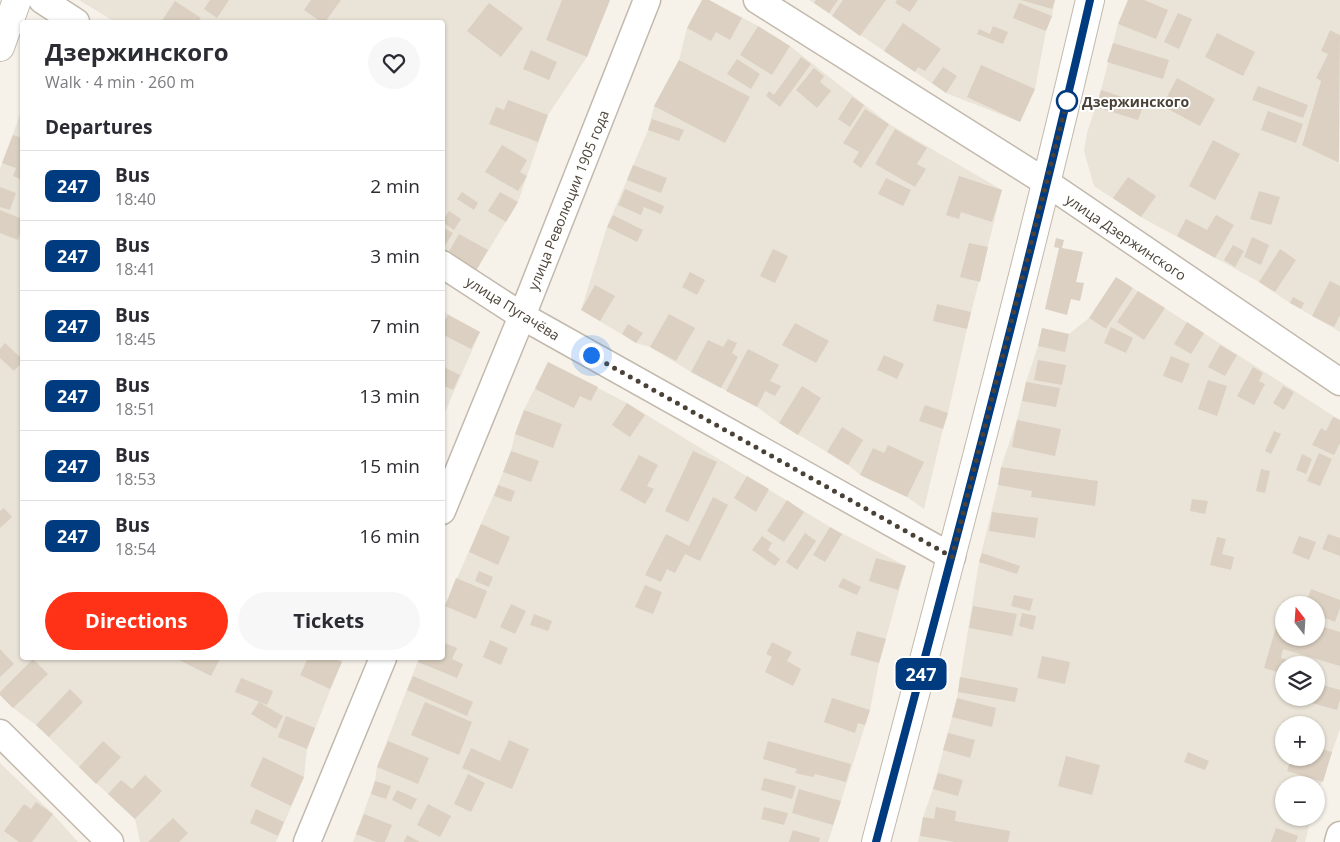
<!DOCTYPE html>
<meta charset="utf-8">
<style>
body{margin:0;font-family:"Open Sans",sans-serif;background:#f7f7f7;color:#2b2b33;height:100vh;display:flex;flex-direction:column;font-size:19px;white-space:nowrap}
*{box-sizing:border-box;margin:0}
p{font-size:16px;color:#7c7c81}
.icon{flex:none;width:28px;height:28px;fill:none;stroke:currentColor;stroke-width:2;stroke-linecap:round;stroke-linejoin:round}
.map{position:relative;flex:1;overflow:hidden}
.drawer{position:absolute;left:20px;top:20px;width:425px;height:640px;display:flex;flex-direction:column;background:#fff;border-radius:5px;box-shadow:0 1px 4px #0004}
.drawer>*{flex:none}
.badge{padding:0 10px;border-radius:8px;font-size:18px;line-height:32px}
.needle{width:32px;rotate:343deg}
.buttons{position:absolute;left:1275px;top:596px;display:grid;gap:10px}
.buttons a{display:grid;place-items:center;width:50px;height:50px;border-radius:50%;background:#fff;box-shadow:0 1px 4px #0004;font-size:25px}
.you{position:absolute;width:25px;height:25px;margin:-12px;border:4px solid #fff;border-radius:50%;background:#1a73e8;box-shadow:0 0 0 8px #1a73e833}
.map>.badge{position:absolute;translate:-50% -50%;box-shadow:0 0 0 2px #fff}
h2{padding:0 25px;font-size:19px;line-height:45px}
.round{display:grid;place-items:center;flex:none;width:52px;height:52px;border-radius:26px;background:#f7f7f7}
.overview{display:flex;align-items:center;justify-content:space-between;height:85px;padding:0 25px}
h1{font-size:24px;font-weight:700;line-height:38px}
.primary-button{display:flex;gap:10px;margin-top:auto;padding:10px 25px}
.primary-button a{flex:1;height:58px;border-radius:30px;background:#ff3218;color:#fff;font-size:20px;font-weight:700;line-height:58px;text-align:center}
.primary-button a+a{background:#f7f7f7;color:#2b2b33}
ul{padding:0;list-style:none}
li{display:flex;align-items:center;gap:15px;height:70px;padding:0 25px;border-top:1px solid #e1e1e2}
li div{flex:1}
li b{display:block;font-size:19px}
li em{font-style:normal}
li .badge{min-width:55px;font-weight:700;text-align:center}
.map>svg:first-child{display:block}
.residential{fill:#eae4d8;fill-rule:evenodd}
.building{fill:#dbd0c1}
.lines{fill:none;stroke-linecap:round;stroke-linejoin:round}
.minor-casing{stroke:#c2b9ac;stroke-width:29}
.tertiary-casing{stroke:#c2b9ac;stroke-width:30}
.minor{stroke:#fff;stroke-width:26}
.tertiary{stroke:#fff;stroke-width:28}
.line-casing{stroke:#fff;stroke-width:11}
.line{stroke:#003b80;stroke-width:8}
.walk{stroke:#4b4237;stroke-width:5;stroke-dasharray:0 9}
.stop-dot{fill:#fff;stroke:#003b80;stroke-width:2.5}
.labels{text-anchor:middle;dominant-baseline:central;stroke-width:4;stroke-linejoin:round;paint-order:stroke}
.stop-label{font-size:14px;font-weight:bold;fill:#4b4237;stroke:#fff;text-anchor:start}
.street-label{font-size:14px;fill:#4b4237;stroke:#fff}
</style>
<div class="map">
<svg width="1340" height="842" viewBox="0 0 1340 842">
<rect width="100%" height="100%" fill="#f6f2ea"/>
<path class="residential" d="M 79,0 L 610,0 L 587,57 L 548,115 L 518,202 L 474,274 L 443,256 L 442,22 L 115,22 Z
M 702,0 L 709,0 L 758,26 L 790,46 L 889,124 L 1002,190 L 967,329 L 948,413 L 943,429 L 924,509 L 907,497 L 860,475 L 848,465 L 779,423 L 757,407 L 691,372 L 650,347 L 636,343 L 581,310 L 607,227 L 648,130 L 654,106 L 679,60 L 687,28 Z
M 809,0 L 1055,0 L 1052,16 L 1046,31 L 1035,89 L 1020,122 L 946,93 Z
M 1128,0 L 1340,0 L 1340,35 L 1330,30 L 1321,51 L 1328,54 L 1316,78 L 1321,81 L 1302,144 L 1340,164 L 1340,332 L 1290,303 L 1259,282 L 1141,217 L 1094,186 L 1084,151 L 1087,133 L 1101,90 L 1118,24 Z
M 22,109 L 22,658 L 343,658 L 307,749 L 304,777 L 276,842 L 140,842 L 135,819 L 79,767 L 36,725 L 13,708 L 0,695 L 0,169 Z
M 1133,288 L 1340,420 L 1340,729 L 1316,798 L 1316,785 L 1284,785 L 1284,818 L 1311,818 L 1305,842 L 918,842 L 923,817 L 933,789 L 957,698 L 979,562 L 998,485 L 1001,467 L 1017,420 L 1026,382 L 1038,346 L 1042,328 L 1069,334 L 1089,318 L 1106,329 ZM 1284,605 L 1316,605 L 1316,638 L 1284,638 ZM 1284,665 L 1316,665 L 1316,698 L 1284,698 ZM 1284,725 L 1316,725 L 1316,758 L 1284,758 Z
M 443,311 L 480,332 L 443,417 Z
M 548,362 L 627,403 L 830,527 L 906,566 L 879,663 L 870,710 L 828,842 L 353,842 L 375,781 L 377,767 L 419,658 L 442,658 L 443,610 L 498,485 L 511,451 L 515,434 L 524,410 Z
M 0,763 L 53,814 L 78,842 L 0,842 Z"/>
<path class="building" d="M 210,0 L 229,0 L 217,18 L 204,9 Z
M 311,0 L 341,0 L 325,22 L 321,22 L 304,10 Z
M 562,0 L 610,0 L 587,57 L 546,40 Z
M 702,0 L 709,0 L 742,18 L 730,40 L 716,32 L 711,41 L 687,28 Z
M 816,0 L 838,0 L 829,13 L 814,3 Z
M 843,0 L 886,0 L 860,36 L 832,16 Z
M 897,0 L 918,0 L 910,12 L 895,3 Z
M 1021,0 L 1055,0 L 1052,9 Z
M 1128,0 L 1144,0 L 1168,10 L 1156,39 L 1118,24 Z
M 175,1 L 201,18 L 197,22 L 161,22 Z
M 489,3 L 523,28 L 501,57 L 467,31 Z
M 1019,3 L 1052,16 L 1046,31 L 1013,18 Z
M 1178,13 L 1192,19 L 1179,49 L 1164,42 Z
M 903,23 L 941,49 L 925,71 L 918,67 L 915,72 L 884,51 Z
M 758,26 L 790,46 L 772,75 L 740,55 Z
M 993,26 L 1008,32 L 1003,44 L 977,34 L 979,29 L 990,34 Z
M 1330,30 L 1340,35 L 1339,163 L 1302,145 L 1321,81 L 1316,78 L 1328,54 L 1321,51 Z
M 1217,33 L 1255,52 L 1243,76 L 1205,57 Z
M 1113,43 L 1169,60 L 1163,79 L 1107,62 Z
M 531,50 L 557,62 L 549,80 L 523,69 Z
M 801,57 L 811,64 L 780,107 L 766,96 L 769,91 L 774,95 Z
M 737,59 L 760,74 L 751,89 L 727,74 Z
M 679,60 L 750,97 L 725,143 L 654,106 Z
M 981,65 L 1035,89 L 1020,122 L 967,97 Z
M 943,67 L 957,76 L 946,93 L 932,83 Z
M 814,68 L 824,76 L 820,82 L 831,91 L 817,108 L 796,90 Z
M 1177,78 L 1215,99 L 1200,126 L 1162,106 Z
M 1258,86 L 1308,105 L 1303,118 L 1252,100 Z
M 1101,90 L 1144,104 L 1138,120 L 1096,107 Z
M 852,97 L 864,105 L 850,127 L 838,119 Z
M 508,100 L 548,115 L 538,142 L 489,124 L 496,107 L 504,110 Z
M 865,109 L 889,124 L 861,168 L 853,162 L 859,152 L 843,143 Z
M 1268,111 L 1303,124 L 1296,143 L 1261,130 Z
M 652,119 L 684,130 L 679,141 L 648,130 Z
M 895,129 L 927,148 L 917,164 L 926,169 L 915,187 L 875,164 Z
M 13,135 L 22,138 L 22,180 L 13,176 L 16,168 L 2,163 Z
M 1213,140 L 1240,154 L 1215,200 L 1189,186 Z
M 502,145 L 527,160 L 520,172 L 527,176 L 518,191 L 485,172 Z
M 633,165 L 667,178 L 661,193 L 627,180 Z
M 959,176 L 1002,190 L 992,222 L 961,212 L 959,219 L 946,215 Z
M 1128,177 L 1156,196 L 1141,217 L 1113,198 Z
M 886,178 L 911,190 L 903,206 L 878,194 Z
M 0,187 L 16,193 L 10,210 L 0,207 Z
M 625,189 L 664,206 L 661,214 L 644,207 L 641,215 L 618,205 Z
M 1259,191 L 1280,197 L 1271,225 L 1250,219 Z
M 462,192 L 478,203 L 474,210 L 457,199 Z
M 500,192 L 518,202 L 506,222 L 488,211 Z
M 0,210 L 22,219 L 22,227 L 18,240 L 0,233 Z
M 449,211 L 461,219 L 454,230 L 442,222 Z
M 613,215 L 643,230 L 637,242 L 607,227 Z
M 1216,215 L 1234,225 L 1215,258 L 1177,236 L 1186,219 L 1207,230 Z
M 442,227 L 453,233 L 442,250 Z
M 459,234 L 488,250 L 474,274 L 445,258 Z
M 1252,237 L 1269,245 L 1261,265 L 1244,257 Z
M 1056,238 L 1064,240 L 1062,248 L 1083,252 L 1076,282 L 1084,283 L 1080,301 L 1071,299 L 1067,315 L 1045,309 L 1059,248 L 1054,247 Z
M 969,243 L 988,247 L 980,282 L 960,277 Z
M 1233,245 L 1244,251 L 1235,267 L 1224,260 Z
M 773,249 L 788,256 L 775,283 L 760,276 Z
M 1280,249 L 1296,260 L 1275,292 L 1259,282 Z
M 690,272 L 705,280 L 697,295 L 682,287 Z
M 1116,277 L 1133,288 L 1106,329 L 1089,318 Z
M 1330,281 L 1340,286 L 1340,315 L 1334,327 L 1312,316 Z
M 595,285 L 615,296 L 600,321 L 581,310 Z
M 1138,291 L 1165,308 L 1144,340 L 1117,322 Z
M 1293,297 L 1304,303 L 1301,309 L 1290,303 Z
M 937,304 L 971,312 L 967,329 L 933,321 Z
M 669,314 L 695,328 L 676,361 L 650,347 Z
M 448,315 L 480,332 L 471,349 L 442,334 L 442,325 Z
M 1187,322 L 1204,333 L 1191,354 L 1174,344 Z
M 795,323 L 829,341 L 816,363 L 782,345 Z
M 628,324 L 643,333 L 636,343 L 622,334 Z
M 1111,327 L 1133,338 L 1126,353 L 1104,343 Z
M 1042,328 L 1069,334 L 1065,352 L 1038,346 Z
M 728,339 L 737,343 L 732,353 L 738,357 L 721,388 L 691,372 L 708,340 L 723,347 Z
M 5,343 L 22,359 L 22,362 L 14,371 L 0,358 L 0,349 Z
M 1220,345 L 1237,355 L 1225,376 L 1208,367 Z
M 748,349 L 779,365 L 770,381 L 781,386 L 775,396 L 765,391 L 757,407 L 726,391 Z
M 884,355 L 904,364 L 897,379 L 877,370 Z
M 1171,356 L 1190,364 L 1182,383 L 1163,376 Z
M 1038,360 L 1066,365 L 1062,385 L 1034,380 Z
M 548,362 L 598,387 L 591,401 L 580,396 L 574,408 L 535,389 Z
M 442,366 L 460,375 L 453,390 L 442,385 Z
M 1253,367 L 1263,373 L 1259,381 L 1265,384 L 1254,405 L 1237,396 Z
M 1208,380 L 1227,386 L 1217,416 L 1198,409 Z
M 1026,382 L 1060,388 L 1056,407 L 1022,401 Z
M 802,386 L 821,398 L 798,435 L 779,423 Z
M 1283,386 L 1294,392 L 1284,410 L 1273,403 Z
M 627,403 L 645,415 L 630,437 L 612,425 Z
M 925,405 L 948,413 L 943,429 L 919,421 Z
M 524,410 L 562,424 L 553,448 L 515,434 Z
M 1333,417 L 1340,420 L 1340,443 L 1334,455 L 1312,445 L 1321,428 L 1326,431 Z
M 1017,420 L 1061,429 L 1055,456 L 1012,447 Z
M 842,427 L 863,440 L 848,465 L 827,452 Z
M 1274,431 L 1281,434 L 1271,454 L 1265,451 Z
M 888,445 L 924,462 L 907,497 L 860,475 L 873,448 L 884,453 Z
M 511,451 L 539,461 L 531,482 L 503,472 Z
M 693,451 L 717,462 L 688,522 L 665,511 Z
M 1319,453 L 1332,459 L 1320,486 L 1307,481 Z
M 1302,454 L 1312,459 L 1306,474 L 1296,470 Z
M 639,455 L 658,465 L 647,486 L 654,489 L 645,504 L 620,490 Z
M 1001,467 L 1098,481 L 1095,506 L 1031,497 L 1032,491 L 998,485 Z
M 1261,469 L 1270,471 L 1265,493 L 1256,491 Z
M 747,476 L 769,489 L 756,512 L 734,498 Z
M 498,485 L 515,491 L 511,502 L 494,496 Z
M 713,497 L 728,505 L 700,561 L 685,554 L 675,573 L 667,569 L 661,582 L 645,575 L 666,534 L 689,546 Z
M 1192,499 L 1208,501 L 1205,514 L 1190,511 Z
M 787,500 L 804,512 L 784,542 L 767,531 Z
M 4,508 L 12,517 L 0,528 L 0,511 Z
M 992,512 L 1038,518 L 1035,538 L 989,531 Z
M 481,524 L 510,537 L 498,565 L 469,552 Z
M 830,527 L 842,534 L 825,562 L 813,555 Z
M 805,533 L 816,541 L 797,570 L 786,562 Z
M 1328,534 L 1340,538 L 1340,556 L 1322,549 Z
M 762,536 L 772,543 L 768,550 L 780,559 L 775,566 L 752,550 Z
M 1299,536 L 1316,542 L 1309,560 L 1292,553 Z
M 1217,537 L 1226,539 L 1222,554 L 1234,557 L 1231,570 L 1210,565 Z
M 982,553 L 1020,566 L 1017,574 L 979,562 Z
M 876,558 L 906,566 L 898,590 L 869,581 Z
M 479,571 L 493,577 L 489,587 L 475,581 Z
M 456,578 L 487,591 L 476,619 L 445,606 Z
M 843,578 L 861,587 L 857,595 L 838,587 Z
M 645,585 L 662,592 L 653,614 L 635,607 Z
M 1311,589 L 1340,600 L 1340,608 L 1335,622 L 1316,614 L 1316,605 L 1305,605 Z
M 1014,595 L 1033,599 L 1030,611 L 1011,606 Z
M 511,604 L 526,611 L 515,634 L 500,627 Z
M 973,606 L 1017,614 L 1012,636 L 969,628 Z
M 1022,613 L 1036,616 L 1033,630 L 1019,626 Z
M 534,614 L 552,621 L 548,631 L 530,625 Z
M 1280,614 L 1284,615 L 1284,638 L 1316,638 L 1316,625 L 1340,632 L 1340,666 L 1283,649 L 1281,658 L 1303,665 L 1284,665 L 1284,674 L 1264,668 Z
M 857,631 L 886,639 L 879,663 L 850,655 Z
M 490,640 L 508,648 L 501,665 L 483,657 Z
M 442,642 L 457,648 L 452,659 L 463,664 L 457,678 L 418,662 L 419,658 L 442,658 Z
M 772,642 L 792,652 L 787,661 L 801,669 L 793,686 L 765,672 L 772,657 L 766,654 Z
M 0,649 L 14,664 L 0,677 Z
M 1042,656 L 1070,662 L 1065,684 L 1037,678 Z
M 175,658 L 217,658 L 220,659 L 211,676 Z
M 308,658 L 332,658 L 342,662 L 330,689 L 300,675 Z
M 33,659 L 48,674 L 13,708 L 0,695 L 0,692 Z
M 413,676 L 473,702 L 467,716 L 407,690 Z
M 960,677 L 1018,688 L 1015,702 L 958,692 Z
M 241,678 L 273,691 L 267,705 L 235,692 Z
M 1316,683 L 1340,690 L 1340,700 L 1337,710 L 1305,701 L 1306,698 L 1316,698 Z
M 70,689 L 83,702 L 49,737 L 36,725 Z
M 832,698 L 870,710 L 865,725 L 858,723 L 855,733 L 824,722 Z
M 957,698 L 996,708 L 992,727 L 952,717 Z
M 259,702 L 283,716 L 276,729 L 251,714 Z
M 425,702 L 472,722 L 459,755 L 411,735 Z
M 286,716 L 315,728 L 307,749 L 278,737 Z
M 948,733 L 975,740 L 970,758 L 943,750 Z
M 509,740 L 529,749 L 512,789 L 462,768 L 471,748 L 500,761 Z
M 103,741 L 121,757 L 96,784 L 79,767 Z
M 388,741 L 429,758 L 418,784 L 377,767 Z
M 768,741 L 851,764 L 846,782 L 815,774 L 813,777 L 795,773 L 797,769 L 763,759 Z
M 1316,747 L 1332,752 L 1323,782 L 1287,771 L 1291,758 L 1316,758 Z
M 1188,752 L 1209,761 L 1205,770 L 1184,762 Z
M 1066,756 L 1100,765 L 1092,795 L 1058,786 Z
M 263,757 L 304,777 L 291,806 L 250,786 Z
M 938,773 L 963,780 L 958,796 L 933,789 Z
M 468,774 L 485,783 L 471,812 L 454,804 Z
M 145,775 L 162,791 L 135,819 L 108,794 L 121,780 L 132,789 Z
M 764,778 L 796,786 L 792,799 L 761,790 Z
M 375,781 L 391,786 L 386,799 L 371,794 Z
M 799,789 L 841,801 L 833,825 L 792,813 Z
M 397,790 L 417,799 L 411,810 L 392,800 Z
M 36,802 L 53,814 L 32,842 L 19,842 L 4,831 L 24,804 L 31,809 Z
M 428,804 L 451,816 L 440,837 L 417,825 Z
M 764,807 L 788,813 L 784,825 L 761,819 Z
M 936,807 L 956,811 L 955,821 L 1010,831 L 1008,842 L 955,842 L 920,836 L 923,817 L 934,819 Z
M 256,809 L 284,822 L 278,836 L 250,823 Z
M 364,814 L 392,825 L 385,842 L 376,842 L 356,834 Z
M 173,818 L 188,833 L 179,842 L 148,842 Z
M 1276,828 L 1298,836 L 1296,842 L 1271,842 Z
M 793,830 L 820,838 L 819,842 L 789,842 Z
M 407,835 L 420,842 L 404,842 Z"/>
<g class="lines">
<defs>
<path id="minor" d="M 42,0 L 76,22
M 757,0 L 1047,183 L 1340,382
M 442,264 L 522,316 L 952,557
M 442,511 L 522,316 L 647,0
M 0,733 L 110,842
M 307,842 L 383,658
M 1338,842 L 1340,835"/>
<path id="tertiary" d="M 0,47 L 17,0
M 876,842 C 950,562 1024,282 1090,0"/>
</defs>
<use href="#minor" class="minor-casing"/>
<use href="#tertiary" class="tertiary-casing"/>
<use href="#minor" class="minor"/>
<use href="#tertiary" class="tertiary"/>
</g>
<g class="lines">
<defs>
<path id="line" d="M 876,842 C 950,562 1026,282 1090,0"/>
</defs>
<use href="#line" class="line-casing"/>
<use href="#line" class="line"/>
<path class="walk" d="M 591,355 L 952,557 L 1067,101"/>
</g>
<circle class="stop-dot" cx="1067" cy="101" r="10"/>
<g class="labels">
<g class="stop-label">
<text x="1082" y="101">Дзержинского</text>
</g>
<g class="street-label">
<text transform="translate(568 200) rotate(-68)">улица Революции 1905 года</text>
<text transform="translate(1126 237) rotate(34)">улица Дзержинского</text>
<text transform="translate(513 308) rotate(32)">улица Пугачёва</text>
</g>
</g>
</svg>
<div class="buttons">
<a><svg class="needle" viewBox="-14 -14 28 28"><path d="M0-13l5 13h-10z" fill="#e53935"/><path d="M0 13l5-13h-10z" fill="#7c7c81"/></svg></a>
<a><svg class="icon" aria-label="layers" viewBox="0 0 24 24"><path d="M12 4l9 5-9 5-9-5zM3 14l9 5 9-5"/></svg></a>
<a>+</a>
<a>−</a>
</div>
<div class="you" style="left:591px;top:355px"></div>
<b class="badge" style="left:921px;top:674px;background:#003b80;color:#fff">247</b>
<section class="drawer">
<div class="overview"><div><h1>Дзержинского</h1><p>Walk · 4 min · 260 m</p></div><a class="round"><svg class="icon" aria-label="heart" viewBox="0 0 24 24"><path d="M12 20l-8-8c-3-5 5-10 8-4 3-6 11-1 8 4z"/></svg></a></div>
<h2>Departures</h2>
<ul>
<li><span class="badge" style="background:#003b80;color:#fff">247</span><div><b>Bus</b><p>18:40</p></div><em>2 min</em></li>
<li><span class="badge" style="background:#003b80;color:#fff">247</span><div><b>Bus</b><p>18:41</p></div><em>3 min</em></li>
<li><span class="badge" style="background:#003b80;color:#fff">247</span><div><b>Bus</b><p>18:45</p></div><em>7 min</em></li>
<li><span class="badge" style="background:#003b80;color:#fff">247</span><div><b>Bus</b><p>18:51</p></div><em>13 min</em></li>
<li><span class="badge" style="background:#003b80;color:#fff">247</span><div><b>Bus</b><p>18:53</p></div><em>15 min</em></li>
<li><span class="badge" style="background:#003b80;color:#fff">247</span><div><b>Bus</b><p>18:54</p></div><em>16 min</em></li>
</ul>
<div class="primary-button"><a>Directions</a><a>Tickets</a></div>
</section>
</div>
